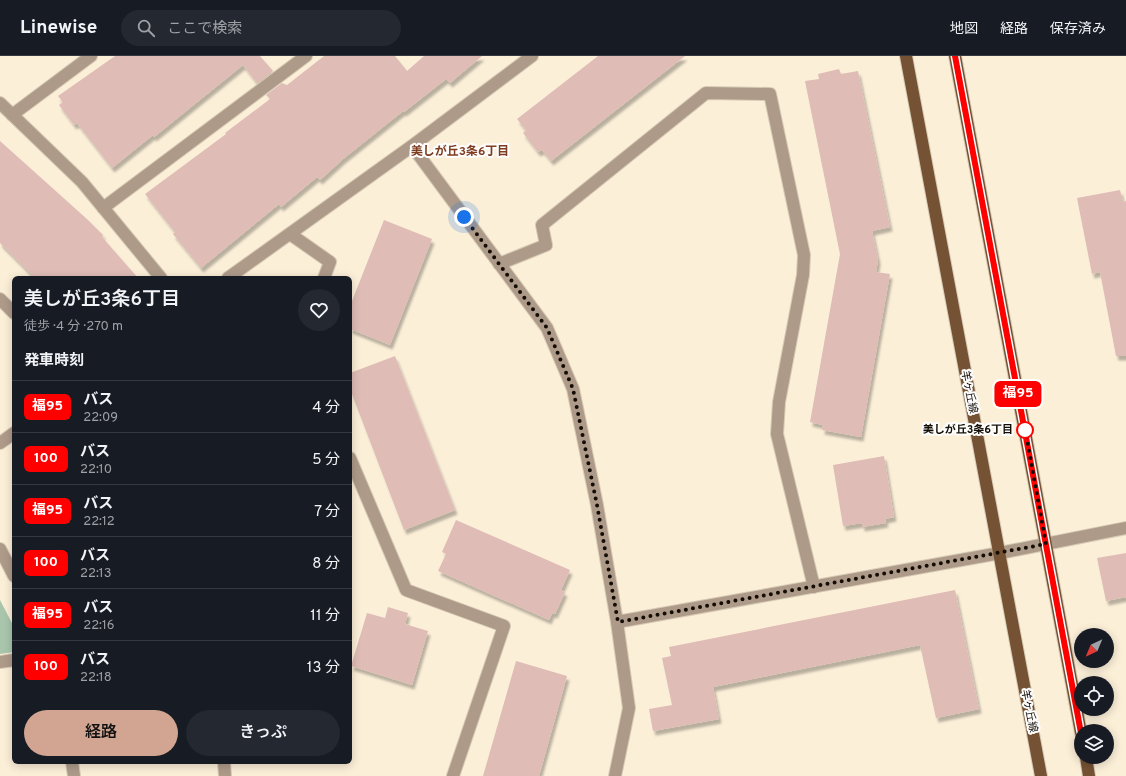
<!DOCTYPE html>
<html lang="ja">
<meta charset="utf-8">
<style>
body{margin:0;font-family:Overpass,"Noto Sans JP",sans-serif;background:#242831;color:#f1f3f6;height:100vh;display:flex;flex-direction:column;font-size:15px;white-space:nowrap}
*{box-sizing:border-box;margin:0}
p{font-size:13px;color:#9ea1a6}
.icon{flex:none;width:22px;height:22px;fill:none;stroke:currentColor;stroke-width:2;stroke-linecap:round;stroke-linejoin:round}
.map{position:relative;flex:1;overflow:hidden}
.sheet{position:absolute;left:12px;top:220px;width:340px;height:488px;display:flex;flex-direction:column;background:#171b24;border-radius:6px;box-shadow:0 2px 10px #0003}
.sheet>*{flex:none}
.badge{padding:0 8px;border-radius:6px;font-size:14px;line-height:26px}
.needle{width:26px;rotate:224deg}
.buttons{position:absolute;left:1074px;top:572px;display:grid;gap:8px}
.buttons a{display:grid;place-items:center;width:40px;height:40px;border-radius:50%;background:#171b24;box-shadow:0 2px 10px #0003;font-size:20px}
.you{position:absolute;width:20px;height:20px;margin:-10px;border:3px solid #fff;border-radius:50%;background:#1a73e8;box-shadow:0 0 0 6px #1a73e833}
.map>.badge{position:absolute;translate:-50% -50%;box-shadow:0 0 0 2px #fff}
h2{padding:0 12px;font-size:15px;line-height:36px}
.round{display:grid;place-items:center;flex:none;width:42px;height:42px;border-radius:21px;background:#242831}
.summary{display:flex;align-items:center;justify-content:space-between;height:68px;padding:0 12px}
h1{font-size:19px;font-weight:600;line-height:30px}
.primary-button{display:flex;gap:8px;margin-top:auto;padding:8px 12px}
.primary-button a{flex:1;height:46px;border-radius:24px;background:#d1a591;color:#111;font-size:16px;font-weight:600;line-height:46px;text-align:center}
.primary-button a+a{background:#242831;color:#f1f3f6}
ul{padding:0;list-style:none}
li{display:flex;align-items:center;gap:12px;height:52px;padding:0 12px;border-top:1px solid #363941}
li div{flex:1}
li b{display:block;font-size:15px}
li em{font-style:normal}
li .badge{min-width:44px;font-weight:700;text-align:center}
header{display:flex;align-items:center;gap:24px;box-sizing:border-box;height:56px;padding:0 20px;background:#171b24;border-bottom:1px solid #363941}
header strong{font-size:19px}
nav{display:flex;gap:22px;margin-inline-start:auto;font-size:14px}
.search{width:280px;height:36px;background:#242831;display:flex;align-items:center;gap:10px;box-sizing:border-box;padding:0 14px;border-radius:22px;color:#9ea1a6;font-size:15px}
.map>svg:first-child{display:block}
.green{fill:#a9c6ad}
.building{fill:#dfbcb6;filter:url(#shadow)}
.lines{fill:none;stroke-linecap:round;stroke-linejoin:round}
.minor-casing{stroke:#d7cbb6;stroke-width:14}
.major-casing{stroke:#d7cbb6;stroke-width:14}
.minor{stroke:#ae9a89;stroke-width:12}
.major{stroke:#755233;stroke-width:12}
.line-casing{stroke:#fff;stroke-width:9}
.line{stroke:#f00;stroke-width:6}
.walk{stroke:#130d05;stroke-width:4;stroke-dasharray:0 7.2}
.stop-dot{fill:#fff;stroke:#f00;stroke-width:2}
.labels{text-anchor:middle;dominant-baseline:central;stroke-width:4;stroke-linejoin:round;paint-order:stroke}
.street-label{font-size:11px;fill:#130d05;stroke:#fefefe}
.stop-label{font-size:11px;font-weight:bold;fill:#130d05;stroke:#fefefe;text-anchor:end}
.neighbourhood-label{font-size:12px;font-weight:bold;fill:#7e3c21;stroke:#fefefe}
</style>
<header>
<strong>Linewise</strong>
<div class="search"><svg class="icon" aria-label="search" viewBox="0 0 24 24"><circle cx="10" cy="10" r="6"/><path d="M15 15l6 6"/></svg>ここで検索</div>
<nav><a>地図</a><a>経路</a><a>保存済み</a></nav>
</header>
<div class="map">
<svg width="1126" height="720" viewBox="0 0 1126 720">
<defs>
<filter id="shadow"><feDropShadow dx="2.5" dy="4.5" stdDeviation="1" flood-color="#0004"/></filter>
</defs>
<rect width="100%" height="100%" fill="#fcefd8"/>
<path class="green" d="M 0,544 L 14,571 L 14,596 L 0,598 Z"/>
<path class="building" d="M 115,0 L 260,0 L 273,15 L 257,27 L 243,9 L 154,81 L 153,79 L 112,112 L 77,67 L 74,69 L 59,49 L 63,46 L 58,40 Z
M 324,0 L 395,0 L 407,15 L 424,0 L 482,0 L 450,27 L 446,23 L 404,56 L 403,55 L 343,103 L 320,124 L 317,121 L 281,151 L 279,148 L 201,212 L 173,178 L 175,176 L 145,138 L 226,78 L 225,77 L 270,43 L 266,39 L 282,27 L 287,29 Z
M 598,0 L 685,0 L 551,105 L 542,94 L 538,96 L 523,77 L 526,74 L 517,63 Z
M 839,13 L 841,18 L 858,15 L 890,171 L 872,175 L 878,204 L 876,216 L 890,218 L 861,381 L 822,374 L 823,369 L 810,366 L 840,198 L 805,25 L 819,23 L 818,18 Z
M 0,85 L 88,164 L 103,179 L 102,181 L 138,222 L 35,222 L 0,187 Z
M 1120,134 L 1123,146 L 1126,145 L 1126,300 L 1116,300 L 1100,216 L 1092,218 L 1077,142 Z
M 384,164 L 432,183 L 390,289 L 350,273 L 350,250 Z
M 395,300 L 455,454 L 404,474 L 350,333 L 350,317 Z
M 884,400 L 894,461 L 885,463 L 886,467 L 862,471 L 862,467 L 843,470 L 833,409 Z
M 456,464 L 570,514 L 561,534 L 565,536 L 555,558 L 552,557 L 549,564 L 438,515 L 446,498 L 442,496 Z
M 1126,497 L 1126,541 L 1106,545 L 1097,502 Z
M 955,534 L 979,653 L 936,662 L 920,589 L 713,631 L 719,663 L 653,675 L 649,653 L 672,649 L 662,602 L 671,600 L 669,591 Z
M 388,551 L 408,557 L 405,568 L 428,575 L 412,629 L 351,610 L 367,557 L 385,562 Z
M 516,605 L 567,620 L 539,720 L 483,720 Z"/>
<g class="lines">
<defs>
<path id="minor" d="M 0,47 L 82,126 L 161,222
M 12,59 L 91,0
M 412,90 L 547,272 L 573,333 L 597,449 L 617,566 L 629,652 L 615,720
M 103,152 L 306,0
M 290,178 L 330,206 L 324,222
M 499,208 L 546,189 L 542,169 L 706,37 L 770,38 L 804,199 L 803,219 L 779,346 L 777,378 L 814,531
M 228,222 L 412,90 L 532,0
M 0,243 L 14,257
M 0,387 L 14,377
M 350,402 L 406,534 L 504,570 L 453,720
M 0,493 L 14,520
M 617,566 L 1000,497 L 1126,472
M 0,606 L 14,604
M 72,706 L 74,720
M 224,706 L 225,720"/>
<path id="major" d="M 906,0 L 1041,720
M 955,0 L 1081,677
M 1086,701 L 1089,720"/>
</defs>
<use href="#minor" class="minor-casing"/>
<use href="#major" class="major-casing"/>
<use href="#minor" class="minor"/>
<use href="#major" class="major"/>
</g>
<g class="lines">
<defs>
<path id="line" d="M 955,0 L 1081,677"/>
</defs>
<use href="#line" class="line-casing"/>
<use href="#line" class="line"/>
<path class="walk" d="M 464,161 L 547,272 L 573,333 L 597,449 L 618,566 L 1046,488 L 1024,367 L 1025,374"/>
</g>
<circle class="stop-dot" cx="1025" cy="374" r="8"/>
<g class="labels">
<g class="street-label">
<text transform="translate(969 336) rotate(79)">羊ヶ丘線</text>
<text transform="translate(1029 655) rotate(79)">羊ヶ丘線</text>
</g>
<g class="stop-label">
<text x="1013" y="374">美しが丘3条6丁目</text>
</g>
<g class="neighbourhood-label">
<text x="460" y="96">美しが丘3条6丁目</text>
</g>
</g>
</svg>
<div class="buttons">
<a><svg class="needle" viewBox="-14 -14 28 28"><path d="M0-13l5 13h-10z" fill="#e53935"/><path d="M0 13l5-13h-10z" fill="#9ea1a6"/></svg></a>
<a><svg class="icon" aria-label="locate" viewBox="0 0 24 24"><circle cx="12" cy="12" r="6"/><path d="M12 2v4M12 18v4M2 12h4M18 12h4"/></svg></a>
<a><svg class="icon" aria-label="layers" viewBox="0 0 24 24"><path d="M12 4l9 5-9 5-9-5zM3 14l9 5 9-5"/></svg></a>
</div>
<div class="you" style="left:464px;top:161px"></div>
<b class="badge" style="left:1018px;top:338px;background:#f00;color:#fff">福95</b>
<section class="sheet">
<div class="summary"><div><h1>美しが丘3条6丁目</h1><p>徒歩 · 4 分 · 270 m</p></div><a class="round"><svg class="icon" aria-label="heart" viewBox="0 0 24 24"><path d="M12 20l-8-8c-3-5 5-10 8-4 3-6 11-1 8 4z"/></svg></a></div>
<h2>発車時刻</h2>
<ul>
<li><span class="badge" style="background:#f00;color:#fff">福95</span><div><b>バス</b><p>22:09</p></div><em>4 分</em></li>
<li><span class="badge" style="background:#f00;color:#fff">100</span><div><b>バス</b><p>22:10</p></div><em>5 分</em></li>
<li><span class="badge" style="background:#f00;color:#fff">福95</span><div><b>バス</b><p>22:12</p></div><em>7 分</em></li>
<li><span class="badge" style="background:#f00;color:#fff">100</span><div><b>バス</b><p>22:13</p></div><em>8 分</em></li>
<li><span class="badge" style="background:#f00;color:#fff">福95</span><div><b>バス</b><p>22:16</p></div><em>11 分</em></li>
<li><span class="badge" style="background:#f00;color:#fff">100</span><div><b>バス</b><p>22:18</p></div><em>13 分</em></li>
</ul>
<div class="primary-button"><a>経路</a><a>きっぷ</a></div>
</section>
</div>
